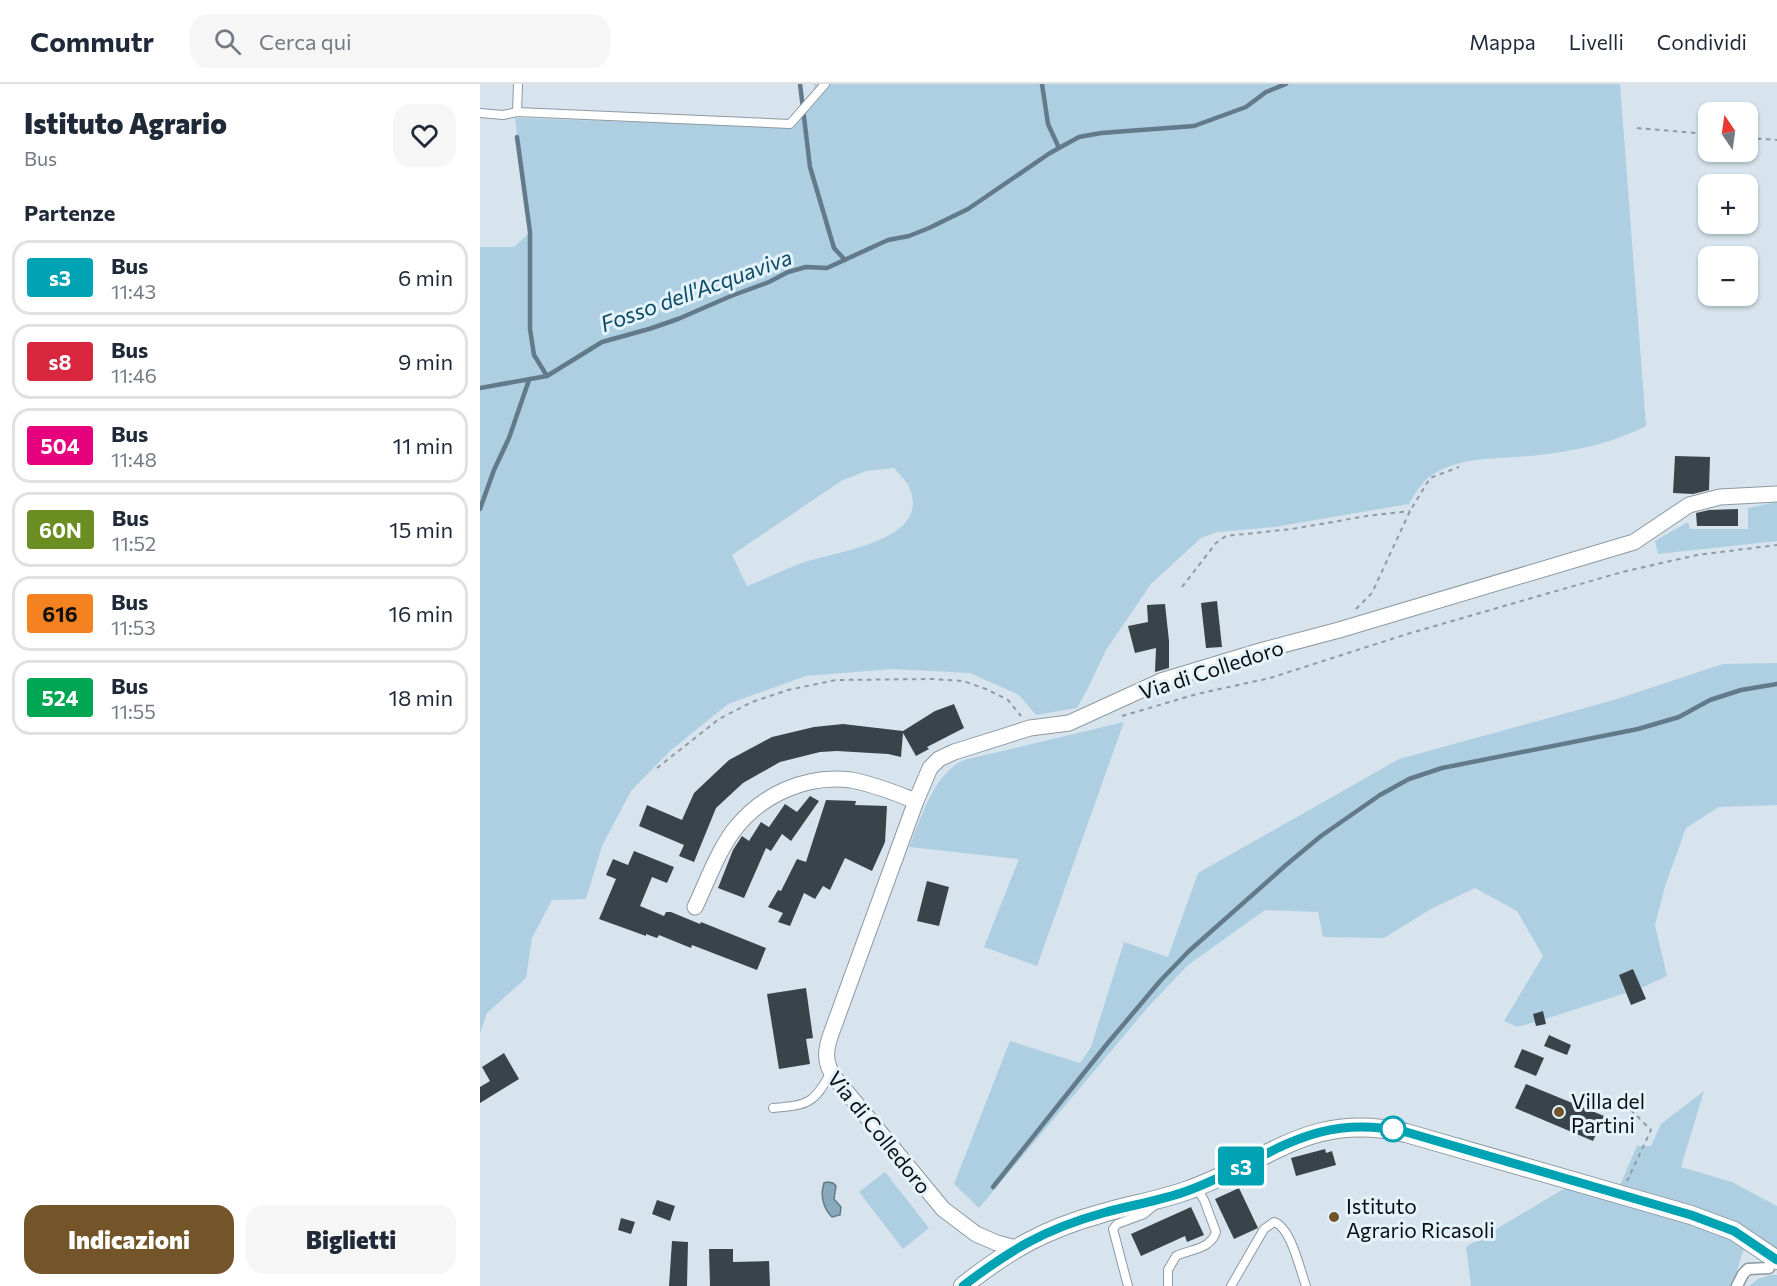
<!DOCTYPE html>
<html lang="it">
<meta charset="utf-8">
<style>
body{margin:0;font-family:Commissioner,sans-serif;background:#f6f6f7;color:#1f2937;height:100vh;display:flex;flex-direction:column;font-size:22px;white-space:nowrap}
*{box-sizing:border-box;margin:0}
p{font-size:20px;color:#747a83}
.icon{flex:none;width:33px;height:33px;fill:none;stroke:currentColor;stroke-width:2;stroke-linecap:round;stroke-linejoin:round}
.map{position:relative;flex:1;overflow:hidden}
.side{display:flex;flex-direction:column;background:#fff;width:480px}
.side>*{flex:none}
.badge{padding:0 12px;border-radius:4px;font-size:21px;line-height:39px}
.needle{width:39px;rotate:347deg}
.tools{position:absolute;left:1218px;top:18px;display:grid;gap:12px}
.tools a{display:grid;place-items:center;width:60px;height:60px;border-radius:12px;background:#fff;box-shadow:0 2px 4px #0004;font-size:30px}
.map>.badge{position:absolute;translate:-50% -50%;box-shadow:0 0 0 3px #fff}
h2{padding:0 24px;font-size:22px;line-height:54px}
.round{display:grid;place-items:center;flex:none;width:63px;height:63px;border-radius:18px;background:#f6f6f7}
.head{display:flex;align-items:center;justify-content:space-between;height:102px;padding:0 24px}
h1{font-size:28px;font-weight:800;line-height:45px}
.action{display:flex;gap:12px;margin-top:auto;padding:12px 24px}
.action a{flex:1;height:69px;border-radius:18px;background:#735529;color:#fff;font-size:24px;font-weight:800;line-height:69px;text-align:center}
.action a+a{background:#f6f6f7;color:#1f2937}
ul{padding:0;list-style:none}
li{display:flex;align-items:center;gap:18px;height:75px;margin:0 12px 9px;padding:0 12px;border:3px solid #e0e1e3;border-radius:18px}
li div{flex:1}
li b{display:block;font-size:22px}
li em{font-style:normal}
li .badge{min-width:66px;font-weight:700;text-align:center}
header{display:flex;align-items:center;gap:36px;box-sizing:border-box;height:84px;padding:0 30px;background:#fff;border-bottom:2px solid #e0e1e3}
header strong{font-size:28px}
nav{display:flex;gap:33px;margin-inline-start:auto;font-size:21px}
.search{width:420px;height:54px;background:#f6f6f7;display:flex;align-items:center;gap:15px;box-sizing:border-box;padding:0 21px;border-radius:18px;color:#747a83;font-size:22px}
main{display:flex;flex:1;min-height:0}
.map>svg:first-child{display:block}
.green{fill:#aecfe2;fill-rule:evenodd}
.water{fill:#88a9bc;stroke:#627a89;stroke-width:1.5}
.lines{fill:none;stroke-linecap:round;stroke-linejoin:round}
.stream{stroke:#627a89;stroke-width:4.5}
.building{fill:#39444a}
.service-casing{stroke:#8d99a1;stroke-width:10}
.pedestrian-casing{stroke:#8d99a1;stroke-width:13}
.minor-casing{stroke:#8d99a1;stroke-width:17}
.tertiary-casing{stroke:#8d99a1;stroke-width:20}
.path{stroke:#909aa1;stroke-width:2;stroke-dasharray:4.5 4.5;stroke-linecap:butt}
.service{stroke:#fff;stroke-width:8}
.pedestrian{stroke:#fff;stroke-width:10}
.minor{stroke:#fff;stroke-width:15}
.tertiary{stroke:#fff;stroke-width:18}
.line-casing{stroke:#fff;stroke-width:14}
.line{stroke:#00a3b4;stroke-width:9}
.poi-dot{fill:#735529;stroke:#e4f2fa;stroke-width:2}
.stop-dot{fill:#fff;stroke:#00a3b4;stroke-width:3}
.labels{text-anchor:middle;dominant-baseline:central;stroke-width:6;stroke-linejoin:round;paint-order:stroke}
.street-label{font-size:21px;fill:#0a0e11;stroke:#e4f2fa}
.poi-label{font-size:21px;fill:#0a0e11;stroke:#e4f2fa;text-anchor:start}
.water-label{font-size:22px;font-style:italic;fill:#0c4b67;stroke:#e4f2fa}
</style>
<header>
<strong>Commutr</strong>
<div class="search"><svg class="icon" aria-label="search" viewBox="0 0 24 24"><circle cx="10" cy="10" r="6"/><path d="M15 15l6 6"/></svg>Cerca qui</div>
<nav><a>Mappa</a><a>Livelli</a><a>Condividi</a></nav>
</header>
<main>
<section class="side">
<div class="head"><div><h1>Istituto Agrario</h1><p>Bus</p></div><a class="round"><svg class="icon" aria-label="heart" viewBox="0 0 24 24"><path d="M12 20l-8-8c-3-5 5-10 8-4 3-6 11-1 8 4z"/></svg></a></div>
<h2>Partenze</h2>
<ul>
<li><span class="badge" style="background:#00a3b4;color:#fff">s3</span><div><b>Bus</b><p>11:43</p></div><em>6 min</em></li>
<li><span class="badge" style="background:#d7263d;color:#fff">s8</span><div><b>Bus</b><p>11:46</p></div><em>9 min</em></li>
<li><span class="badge" style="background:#e6007e;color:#fff">504</span><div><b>Bus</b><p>11:48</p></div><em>11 min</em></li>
<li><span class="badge" style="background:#6b8e23;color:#fff">60N</span><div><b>Bus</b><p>11:52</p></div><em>15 min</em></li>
<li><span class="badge" style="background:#f58220;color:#111">616</span><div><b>Bus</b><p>11:53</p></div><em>16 min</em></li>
<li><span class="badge" style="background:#00a651;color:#fff">524</span><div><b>Bus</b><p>11:55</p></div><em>18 min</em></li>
</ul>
<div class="action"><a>Indicazioni</a><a>Biglietti</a></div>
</section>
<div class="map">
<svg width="1297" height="1202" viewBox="0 0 1297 1202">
<rect width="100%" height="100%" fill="#d7e4ed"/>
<path class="green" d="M 334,0 L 1140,0 L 1166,342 C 1132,360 1089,368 1050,372 C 1020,375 982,373 955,389 C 943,396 936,408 929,420 L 794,443 L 737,448 L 721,454 L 671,500 L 626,566 L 608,604 L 597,624 L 556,631 L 539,611 L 490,589 L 413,585 L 326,592 L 248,620 L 190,667 L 151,707 L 122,762 L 106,815 L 72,816 L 52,854 L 46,894 L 7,929 L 0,949 L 0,163 L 34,163 L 50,148 L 35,34 L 312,43 L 337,17 ZM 414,384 C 418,389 425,395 428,401 C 456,457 356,467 322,479 C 303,486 285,495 267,502 L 252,471 L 361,397 L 386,387 Z
M 1297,418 L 1297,457 L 1178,470 L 1175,457 L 1208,438 L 1210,445 L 1268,445 L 1268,424 Z
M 1297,579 L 1297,721 L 1239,723 L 1206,744 L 1185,802 L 1175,841 L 1187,892 L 1161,904 L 1153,885 L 1139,891 L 1146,909 L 1065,935 L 1063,927 L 1053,930 L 1055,938 L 1037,943 L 1024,937 L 1063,872 L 1037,827 L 995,804 L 951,825 L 904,854 L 843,853 L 838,828 L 785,826 L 708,881 L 668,923 L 499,1124 L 474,1100 L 530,957 L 600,979 L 611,963 L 644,858 L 688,873 L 718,789 L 919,675 L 1134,616 L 1243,580 Z
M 644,638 L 557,882 L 504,863 L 539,775 L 429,763 C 442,733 453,690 484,676 Z
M 1224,1007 L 1201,1083 L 1252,1098 L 1297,1122 L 1297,1165 C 1250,1134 1194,1117 1140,1101 L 1157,1062 L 1171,1062 L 1181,1040 Z
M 405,1088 L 449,1144 L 423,1165 L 379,1108 Z
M 1087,1103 L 1192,1131 L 1265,1161 L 1252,1202 L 991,1202 L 986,1163 Z
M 1290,1191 L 1297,1191 L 1297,1202 L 1269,1202 L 1278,1195 Z"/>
<path class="water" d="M 348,1098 L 353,1099 L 356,1102 L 354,1115 L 361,1123 L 360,1131 L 352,1133 C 343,1124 340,1111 344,1099 Z"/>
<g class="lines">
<path class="stream" d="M 320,0 L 330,83 L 354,164 L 365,176
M 562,0 L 568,40 L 579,64
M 37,53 L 50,148 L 50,245 L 54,271 L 67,292
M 0,304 L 67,292 L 122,258 L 169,245 L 198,235 L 251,212 L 289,198 L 308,188 L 326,183 L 347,184 L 408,156 L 429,152 L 449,144 L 488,125 L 570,69 L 599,53 L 621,49 L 714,42 L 766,23 L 786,8 L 806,0
M 0,425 L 14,386 L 29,354 L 49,296
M 513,1103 L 627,960 L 681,896 L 709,867 L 806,781 L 841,752 L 900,711 L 929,695 L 962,684 L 1158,645 L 1199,633 L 1230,616 L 1261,606 L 1297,600"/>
</g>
<path class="building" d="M 1195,372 L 1230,373 L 1229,406 L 1213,410 L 1193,409 Z
M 1258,425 L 1258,442 L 1217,442 L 1216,429 L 1229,426 Z
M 737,517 L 742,563 L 726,564 L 721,519 Z
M 685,520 L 689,557 L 689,584 L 675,588 L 676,564 L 655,569 L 648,542 L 668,538 L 667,521 Z
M 474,620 L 484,644 L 447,663 L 449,665 L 436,672 L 423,649 L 421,673 L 408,670 L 357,667 L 340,668 L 300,678 L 263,699 L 236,724 L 214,778 L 199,772 L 204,761 L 159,742 L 167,721 L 202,736 L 214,709 L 249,676 L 292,653 L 334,643 L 363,640 L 423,647 L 455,627 Z
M 330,712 L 339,717 L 311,757 L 302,750 L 291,767 L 286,764 L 264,814 L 238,804 L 253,766 L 262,752 L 269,757 L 281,738 L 289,743 L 305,720 L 317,728 Z
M 346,716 L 376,717 L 375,721 L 407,722 L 405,758 L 392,787 L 365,774 L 350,806 L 343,802 L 335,815 L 324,809 L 310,842 L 298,838 L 303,829 L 288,823 L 298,806 L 301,807 L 317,775 L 326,778 Z
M 154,767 L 194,783 L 187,799 L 172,793 L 160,822 L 184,832 L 186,828 L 191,828 L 220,840 L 221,838 L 286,864 L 277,886 L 212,861 L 211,864 L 179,851 L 177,854 L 166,850 L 166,852 L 119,835 L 136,795 L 126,791 L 133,775 L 148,781 Z
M 447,797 L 469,803 L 459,842 L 437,837 Z
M 1153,885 L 1166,915 L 1151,921 L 1139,891 Z
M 326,904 L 333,954 L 326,955 L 330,980 L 299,985 L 287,910 Z
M 1063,927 L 1066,940 L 1056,942 L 1053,930 Z
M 1069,951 L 1091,961 L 1087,971 L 1064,962 Z
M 1042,965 L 1064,974 L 1056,992 L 1034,983 Z
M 24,969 L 39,995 L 0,1019 L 0,1003 L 10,997 L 2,983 Z
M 1046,1000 L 1124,1032 L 1113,1057 L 1035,1024 Z
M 845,1065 L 846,1069 L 852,1067 L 856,1081 L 816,1092 L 811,1074 Z
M 759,1104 L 778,1144 L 754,1155 L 735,1115 Z
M 177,1116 L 195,1122 L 190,1137 L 172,1130 Z
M 711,1123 L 724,1151 L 707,1158 L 705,1152 L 661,1172 L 651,1150 Z
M 141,1134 L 155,1138 L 151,1150 L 138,1146 Z
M 192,1157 L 208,1158 L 207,1202 L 189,1202 Z
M 229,1165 L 253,1165 L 253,1178 L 289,1177 L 290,1202 L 230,1202 Z"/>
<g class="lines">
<defs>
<path id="service" d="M 37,28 L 310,40 L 345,0
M 0,29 L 23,31 L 37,28 L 38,0
M 293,1024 C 328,1021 334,1020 351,988
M 648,1202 L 633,1145 L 637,1140 L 664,1130 L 676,1120
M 688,1202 L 688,1186 L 696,1172 C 710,1165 730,1166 736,1148 L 724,1116 L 716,1103
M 751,1202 L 784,1145 L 794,1138 C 811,1143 820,1186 826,1202"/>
<path id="pedestrian" d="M 1257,1202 L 1263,1190 L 1268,1185 L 1289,1184"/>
<path id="minor" d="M 215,823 C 227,798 237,769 254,746 C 281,711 326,690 371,696 C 394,700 415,709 436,717
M 536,1164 L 517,1159 L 496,1150 L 463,1125 L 355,994 C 344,979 345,967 351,950 L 436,717 L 450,684 L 459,675 L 474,668 L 550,644 L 589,639 L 681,597 L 780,567 L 859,546 L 1154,458 L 1209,421 L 1240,413 L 1297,410"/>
<path id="tertiary" d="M 483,1202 C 530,1165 565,1145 623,1129 C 653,1120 683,1116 711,1105 C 793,1075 830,1027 926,1049 L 1211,1131 L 1254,1147 L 1297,1176"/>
</defs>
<use href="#service" class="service-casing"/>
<use href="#pedestrian" class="pedestrian-casing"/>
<use href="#minor" class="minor-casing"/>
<use href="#tertiary" class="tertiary-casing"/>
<path class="path" d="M 1157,44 L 1228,50
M 1268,54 L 1297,56
M 702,503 L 736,459 L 746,452 L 812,445 L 887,432 L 930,427
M 876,525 L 892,509 L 930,427 L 950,394 L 979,383
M 642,632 L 717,610 L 790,594 L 924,551 L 1142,488 L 1217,471 L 1297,461
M 177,684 L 239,635 L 272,618 L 308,606 L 356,596 L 453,595 L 483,597 L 506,605 L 528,616 L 541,632
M 1127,1014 L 1146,1021 L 1171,1046 L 1147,1097"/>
<use href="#service" class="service"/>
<use href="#pedestrian" class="pedestrian"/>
<use href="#minor" class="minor"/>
<use href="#tertiary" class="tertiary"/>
</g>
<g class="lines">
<defs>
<path id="line" d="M 483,1202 C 530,1166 565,1145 623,1129 C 651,1121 680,1117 707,1107 C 791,1076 828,1027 926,1048 L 1211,1131 L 1254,1147 L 1297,1176"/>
</defs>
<use href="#line" class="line-casing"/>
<use href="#line" class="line"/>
</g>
<g class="poi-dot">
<circle cx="1079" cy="1028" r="6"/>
<circle cx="854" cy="1133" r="6"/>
</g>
<circle class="stop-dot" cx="913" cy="1045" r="12"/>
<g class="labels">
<g class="street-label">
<text transform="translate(731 585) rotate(-18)">Via di Colledoro</text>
<text transform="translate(400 1048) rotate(51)">Via di Colledoro</text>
</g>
<g class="poi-label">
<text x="1091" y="1016">Villa del<tspan x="1091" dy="24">Partini</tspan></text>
<text x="866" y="1121">Istituto<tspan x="866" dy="24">Agrario Ricasoli</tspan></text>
</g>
<g class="water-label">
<text transform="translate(216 206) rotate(-20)">Fosso dell'Acquaviva</text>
</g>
</g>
</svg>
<div class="tools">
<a><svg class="needle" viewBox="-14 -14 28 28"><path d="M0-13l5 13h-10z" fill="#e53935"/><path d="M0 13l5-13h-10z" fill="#747a83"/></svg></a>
<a>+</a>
<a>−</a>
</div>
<b class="badge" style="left:761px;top:1082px;background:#00a3b4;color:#fff">s3</b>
</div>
</main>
